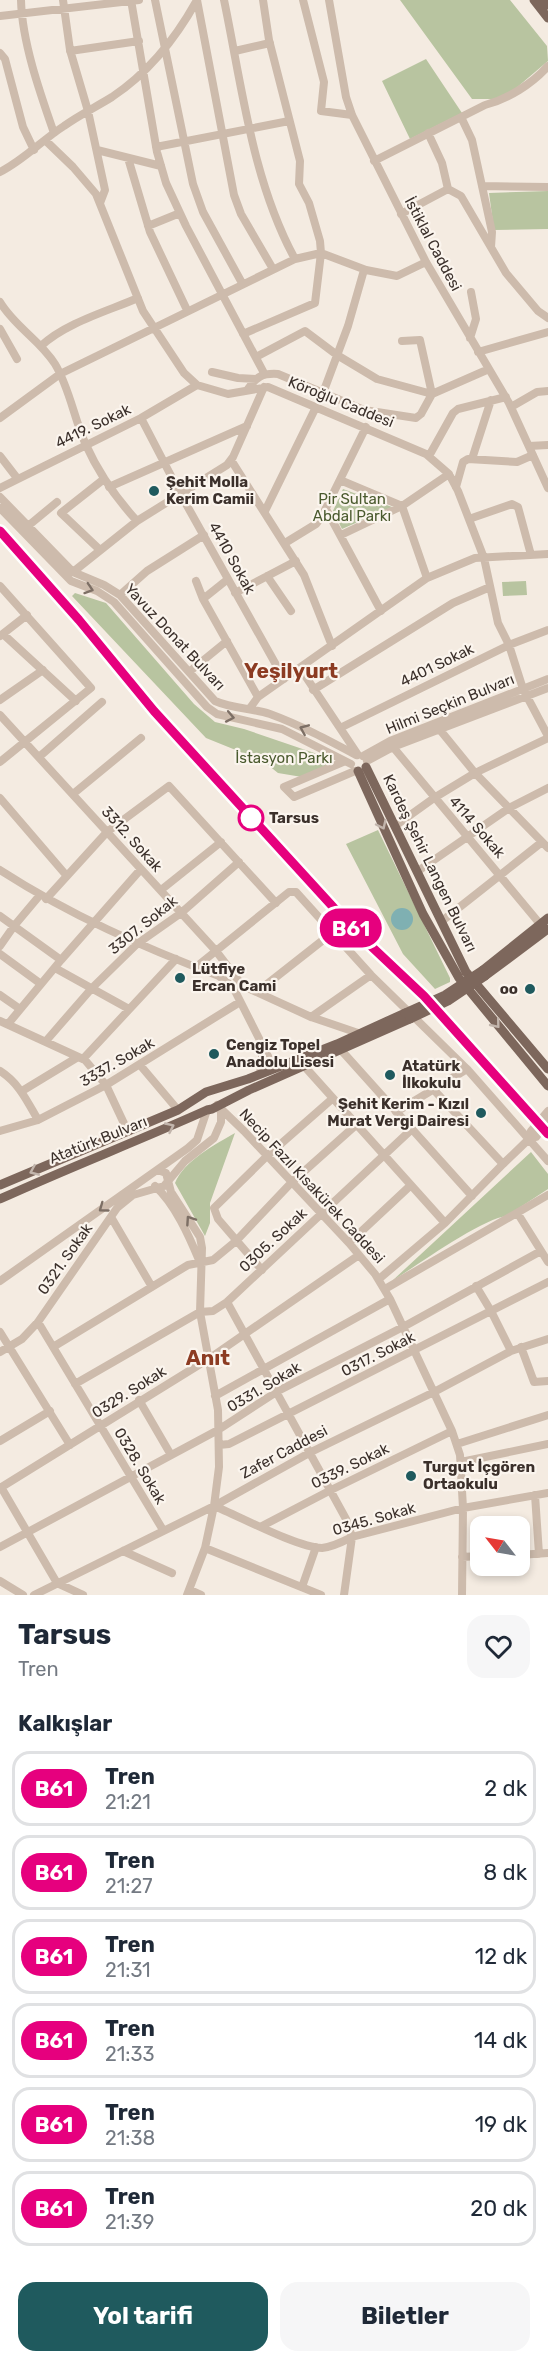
<!DOCTYPE html>
<html lang="tr">
<meta charset="utf-8">
<style>
body{margin:0;font-family:Rubik,sans-serif;background:#f6f6f7;color:#1f2937;height:100vh;display:flex;flex-direction:column;font-size:22px;white-space:nowrap}
*{box-sizing:border-box;margin:0}
p{font-size:20px;color:#747a83}
.icon{flex:none;width:33px;height:33px;fill:none;stroke:currentColor;stroke-width:2;stroke-linecap:round;stroke-linejoin:round}
.map{position:relative;height:1595px;overflow:hidden}
.sheet{display:flex;flex-direction:column;background:#fff;flex:1}
.sheet>*{flex:none}
.badge{padding:0 12px;border-radius:20px;font-size:21px;line-height:39px}
.needle{width:39px;rotate:301deg}
.tools{position:absolute;left:470px;top:1516px;display:grid;gap:12px}
.tools a{display:grid;place-items:center;width:60px;height:60px;border-radius:12px;background:#fff;box-shadow:0 3px 9px #0003;font-size:30px}
.map>.badge{position:absolute;translate:-50% -50%;box-shadow:0 0 0 3px #fff}
h2{padding:0 18px;font-size:22px;line-height:54px}
.round{display:grid;place-items:center;flex:none;width:63px;height:63px;border-radius:18px;background:#f6f6f7}
.headline{display:flex;align-items:center;justify-content:space-between;height:102px;padding:0 18px}
h1{font-size:28px;font-weight:700;line-height:45px}
.cta{display:flex;gap:12px;margin-top:auto;padding:12px 18px}
.cta a{flex:1;height:69px;border-radius:18px;background:#1f5a5e;color:#fff;font-size:24px;font-weight:700;line-height:69px;text-align:center}
.cta a+a{background:#f6f6f7;color:#1f2937}
ul{padding:0;list-style:none}
li{display:flex;align-items:center;gap:18px;height:75px;margin:0 12px 9px;padding:0 6px;border:3px solid #e0e1e3;border-radius:18px}
li div{flex:1}
li b{display:block;font-size:22px}
li em{font-style:normal}
li .badge{min-width:66px;font-weight:700;text-align:center}
.map>svg:first-child{display:block}
.green{fill:#b8c4a0}
.water{fill:#7fb0b2}
.lines{fill:none;stroke-linecap:round;stroke-linejoin:round}
.minor{stroke:#cdbbac;stroke-width:8}
.major{stroke:#7d675c;stroke-width:9}
.major-bridge{stroke:#7d675c;stroke-width:9}
.oneway{stroke:#7d6f65}
.oneway2{stroke:#c2b5ac}
.line-casing{stroke:#fff;stroke-width:14}
.line{stroke:#e6007e;stroke-width:9}
.poi-dot{fill:#1f5a5e;stroke:#fbf5ee;stroke-width:2}
.stop-dot{fill:#fff;stroke:#e6007e;stroke-width:3}
.labels{text-anchor:middle;dominant-baseline:central;stroke-width:4.5;stroke-linejoin:round;paint-order:stroke}
.street-label{font-size:15px;fill:#3b302b;stroke:#fbf5ee}
.poi-label{font-size:15px;font-weight:bold;fill:#3b302b;stroke:#fbf5ee;text-anchor:start}
.park-label{font-size:15px;fill:#4a5a2e;stroke:#fbf5ee}
.stop-label{font-size:15px;font-weight:bold;fill:#3b302b;stroke:#fbf5ee;text-anchor:start}
.district-label{font-size:21px;font-weight:bold;fill:#8c3b22;stroke:#fbf5ee}
</style>
<div class="map">
<svg width="548" height="1595" viewBox="0 0 548 1595">
<rect width="100%" height="100%" fill="#f4ebe1"/>
<path class="green" d="M 400,0 L 510,0 L 547,46 L 548,61 L 515,89 L 496,99 L 472,99 Z
M 426,59 L 462,113 L 410,139 L 382,81 Z
M 548,191 L 548,229 L 494,230 L 489,193 Z
M 343,489 L 392,507 L 342,529 L 333,511 Z
M 526,581 L 527,595 L 503,596 L 502,582 Z
M 75,593 L 106,603 L 194,704 L 215,722 L 244,729 L 329,758 L 330,766 L 302,777 L 278,773 L 263,761 L 206,738 L 72,596 Z
M 378,830 L 450,978 L 450,982 L 435,989 L 403,954 L 346,844 Z
M 235,1133 L 210,1203 L 210,1223 L 205,1236 L 175,1183 C 184,1161 214,1145 235,1133 Z
M 531,1152 L 548,1174 L 548,1189 L 507,1216 C 483,1218 416,1266 392,1281 Z"/>
<path class="water" d="M391 919a11 11 0 1 1 22 0a11 11 0 1 1-22 0Z"/>
<g class="lines">
<path class="minor" d="M 21,0 C 22,42 40,93 54,133
M 63,0 L 70,50 L 88,111 L 105,190 L 100,203
M 131,0 L 157,152 L 166,183 L 186,226 L 264,373
M 155,0 L 193,184 L 203,212 L 242,283
M 197,0 L 234,195 L 241,214 L 273,269
M 224,0 C 242,86 252,180 295,259
M 303,0 L 324,82 L 321,111 L 352,115
M 329,0 L 346,97 L 352,115 L 426,262 L 509,403 L 548,488
M 0,16 L 139,0
M 70,51 L 139,41
M 235,51 L 270,43
M 0,53 L 5,59 L 23,127 L 34,150
M 461,117 L 472,140 L 492,232 L 491,247
M 428,133 L 442,163 L 448,189
M 45,140 L 73,167 L 96,194 L 143,311 L 184,373 L 197,385 L 228,394 L 268,387 L 426,454 L 449,474 L 458,491 L 484,558 L 498,623 L 509,645 L 523,689 L 548,736
M 156,147 L 289,121
M 97,150 L 161,166
M 128,158 L 150,232 L 187,310
M 374,161 L 485,105 C 508,99 532,84 548,66
M 0,172 C 24,160 42,140 64,126 C 79,115 96,107 112,97 C 148,73 176,38 197,0
M 482,186 L 548,187
M 401,214 L 448,189 L 461,196 L 506,273 L 538,311 L 548,318
M 148,226 L 180,213
M 0,302 C 15,327 40,340 55,364 C 70,389 74,419 86,445 C 99,474 116,498 137,521
M 0,329 L 17,359
M 243,334 L 315,303 L 321,253 L 320,241 L 309,203 L 299,184 L 300,161 L 269,40 L 263,0
M 470,338 L 476,319 L 471,292
M 41,346 C 65,323 108,311 138,298
M 478,352 L 548,332
M 256,357 L 305,331 L 337,355 L 377,379 L 432,394 L 420,340 L 402,341
M 212,372 L 238,378 L 256,379
M 248,389 C 256,377 262,373 278,374 L 364,410 L 416,418 L 421,414 L 432,394 L 489,369
M 323,393 L 348,326 L 364,270
M 511,407 L 537,392 L 548,391
M 0,418 L 60,374 L 295,259 L 321,253 L 366,270 L 397,276 L 426,262
M 141,418 L 181,495 L 284,679
M 529,446 L 548,445
M 0,456 L 17,478
M 429,456 L 453,413 L 458,409 L 506,397
M 472,459 L 491,400
M 231,460 L 304,575 L 332,646
M 340,480 L 402,506 L 427,578
M 109,487 L 247,426
M 456,487 L 463,462 L 468,459 L 517,462 L 533,455
M 0,488 L 141,418 L 197,385
M 0,497 L 73,572 L 104,585 L 120,595 L 215,701 C 233,709 252,708 270,714 C 300,725 328,740 356,755
M 0,508 L 71,581 L 97,591 L 114,602 L 207,707 L 217,714 L 282,729 L 351,764
M 326,509 L 381,611
M 265,511 L 316,407
M 469,519 L 512,504 L 518,507 L 531,555
M 28,526 L 57,502
M 341,535 L 402,506 L 449,474
M 285,543 L 316,524 L 322,516 L 366,427
M 100,550 L 61,513 L 104,479
M 73,572 L 137,521 L 227,465 L 233,457 L 264,387
M 267,576 L 291,611
M 228,579 L 203,599 L 258,697
M 196,581 L 203,599
M 0,586 L 91,688 L 0,762
M 235,593 L 296,561
M 120,595 L 147,571 L 204,535
M 3,634 L 76,701
M 0,636 L 27,615
M 300,668 L 358,755
M 189,672 L 227,641
M 313,690 L 453,603 L 490,587
M 0,700 L 43,670
M 250,708 L 258,697 L 427,578 L 475,558 L 548,554
M 0,715 L 216,951 L 242,985
M 340,728 L 509,645 L 548,630
M 440,730 L 475,773 L 548,848
M 393,747 L 540,924
M 363,756 L 390,741 L 548,679
M 39,757 L 102,702
M 367,761 L 393,747 L 548,688
M 343,762 L 284,787 L 294,797 L 355,771
M 73,794 L 141,738
M 0,798 L 66,875
M 395,826 L 434,798 L 475,773 L 548,738
M 0,870 C 70,915 142,947 219,976 L 233,987 L 274,1068
M 418,871 L 509,808 L 548,788
M 161,890 L 221,842
M 46,899 L 107,832 L 169,786 L 276,903
M 0,916 L 61,960
M 442,921 L 542,842
M 0,946 L 14,926 L 40,895
M 0,954 L 41,984
M 196,967 L 289,892 L 296,892 L 371,975 L 467,1069 L 548,1161
M 55,968 L 129,1009
M 237,983 L 311,1017 L 361,1034
M 257,992 L 332,933
M 0,995 L 20,1009
M 311,1017 L 371,975
M 0,1021 L 85,1060 L 106,1085 L 128,1132
M 8,1024 L 61,960 L 141,869
M 46,1041 L 92,988 L 137,944 L 181,913 L 239,862
M 341,1050 L 472,1196
M 83,1059 L 176,959
M 140,1065 L 178,1110
M 305,1067 L 445,1223
M 0,1071 C 19,1083 27,1101 38,1120
M 260,1074 L 263,1050
M 433,1089 L 503,1164
M 22,1091 L 78,1057
M 217,1105 L 244,1131 L 349,1243 L 375,1274 L 390,1299 L 452,1431 L 460,1455 L 463,1508 L 462,1595
M 396,1112 L 467,1069
M 0,1131 L 38,1120 L 106,1085 L 240,1002
M 529,1139 L 531,1131 L 548,1111
M 158,1170 L 166,1173 L 171,1192 L 200,1237 L 202,1248 L 200,1312 L 218,1410 L 219,1467 L 214,1506 L 205,1548 L 187,1595
M 155,1186 C 175,1204 189,1236 199,1260
M 518,1214 L 548,1262
M 111,1217 L 152,1287
M 349,1243 L 411,1185
M 262,1270 L 218,1219 L 214,1208 L 267,1156 L 332,1099
M 379,1279 L 445,1223 L 503,1164 L 529,1139 L 536,1137 L 548,1121
M 0,1281 L 188,1148 L 197,1140 L 207,1110
M 476,1286 L 491,1311 L 511,1351
M 385,1289 L 548,1195
M 227,1302 L 346,1519 L 352,1537 L 344,1595
M 38,1322 L 163,1530
M 0,1332 L 70,1445
M 53,1347 L 188,1265 L 213,1260 L 236,1241 L 291,1183 L 356,1125
M 521,1347 L 534,1382 L 548,1381
M 0,1352 L 22,1339 L 38,1322 L 117,1208 L 133,1195 L 164,1186 L 185,1161 L 214,1138 L 221,1122 L 221,1112 L 219,1108
M 75,1384 L 200,1312 L 213,1311 L 227,1302 L 412,1129
M 215,1396 L 390,1299
M 139,1400 L 171,1455
M 0,1441 L 50,1411
M 457,1444 L 548,1415
M 219,1445 L 229,1444 L 548,1282
M 461,1462 L 548,1444
M 1,1487 L 57,1583 L 83,1595
M 0,1488 L 210,1358 L 359,1255
M 535,1495 L 539,1554
M 214,1506 C 239,1516 298,1548 322,1548 C 333,1547 342,1542 352,1537 L 463,1508 L 548,1493
M 262,1526 L 331,1490 L 452,1431
M 0,1547 L 218,1430 L 278,1391 L 403,1327 L 541,1251
M 205,1548 L 321,1595
M 123,1551 L 172,1573
M 519,1555 L 548,1553
M 462,1557 L 480,1556
M 0,1581 L 23,1595
M 302,1587 L 316,1547
M 190,1590 L 201,1595
M 34,1595 L 214,1506 L 311,1452 L 434,1392 L 511,1351 L 548,1339"/>
<path class="major" d="M 534,0 L 548,18
M 544,0 L 548,5
M 366,767 L 466,972 L 548,1069
M 358,771 L 423,914 L 459,978 L 548,1086
M 483,970 L 548,918
M 485,976 L 548,929
M 0,1185 L 178,1110 L 206,1092 L 248,1079 L 337,1044 L 405,1013
M 0,1199 C 68,1168 138,1141 207,1110 L 212,1109 L 249,1090 L 410,1019"/>
<path class="major-bridge" d="M 405,1013 L 445,995 L 483,970
M 410,1019 L 448,1001 L 485,976"/>
</g>
<defs><path id="oneway-chevron" d="M-2-3.5L2.5 0L-2 3.5" fill="none" stroke-width="1.6" stroke-linecap="round" stroke-linejoin="round" transform="scale(1.5)"/></defs>
<g class="oneway">
<use href="#oneway-chevron" transform="translate(89 589) rotate(18)"/>
<use href="#oneway-chevron" transform="translate(230 717) rotate(11)"/>
<use href="#oneway-chevron" transform="translate(304 729) rotate(-157)"/>
<use href="#oneway-chevron" transform="translate(103 1208) rotate(144)"/>
<use href="#oneway-chevron" transform="translate(190 1220) rotate(-124)"/>
</g>
<g class="oneway2">
<use href="#oneway-chevron" transform="translate(382 825) rotate(65)"/>
<use href="#oneway-chevron" transform="translate(496 1024) rotate(51)"/>
<use href="#oneway-chevron" transform="translate(170 1127) rotate(-25)"/>
<use href="#oneway-chevron" transform="translate(34 1171) rotate(157)"/>
</g>
<g class="lines">
<defs>
<path id="line" d="M 0,531 L 79,620 L 154,711 L 355,931 L 424,996 L 548,1134"/>
</defs>
<use href="#line" class="line-casing"/>
<use href="#line" class="line"/>
</g>
<g class="poi-dot">
<circle cx="154" cy="491" r="6"/>
<circle cx="180" cy="978" r="6"/>
<circle cx="530" cy="989" r="6"/>
<circle cx="214" cy="1054" r="6"/>
<circle cx="390" cy="1075" r="6"/>
<circle cx="481" cy="1113" r="6"/>
<circle cx="411" cy="1476" r="6"/>
</g>
<circle class="stop-dot" cx="251" cy="818" r="12"/>
<g class="labels">
<g class="street-label">
<text transform="translate(433 244) rotate(62)">İstiklal Caddesi</text>
<text transform="translate(341 402) rotate(22)">Köroğlu Caddesi</text>
<text transform="translate(93 426) rotate(-26)">4419. Sokak</text>
<text transform="translate(232 558) rotate(61)">4410 Sokak</text>
<text transform="translate(175 637) rotate(47)">Yavuz Donat Bulvarı</text>
<text transform="translate(437 665) rotate(-26)">4401 Sokak</text>
<text transform="translate(450 704) rotate(-22)">Hilmi Seçkin Bulvarı</text>
<text transform="translate(477 827) rotate(49)">4114 Sokak</text>
<text transform="translate(132 839) rotate(48)">3312. Sokak</text>
<text transform="translate(430 863) rotate(64)">Kardeş Şehir Langen Bulvarı</text>
<text transform="translate(143 925) rotate(-39)">3307. Sokak</text>
<text transform="translate(117 1062) rotate(-30)">3337. Sokak</text>
<text transform="translate(98 1140) rotate(-22)">Atatürk Bulvarı</text>
<text transform="translate(312 1186) rotate(47)">Necip Fazıl Kısakürek Caddesi</text>
<text transform="translate(273 1240) rotate(-43)">0305. Sokak</text>
<text transform="translate(65 1259) rotate(-55)">0321. Sokak</text>
<text transform="translate(378 1354) rotate(-27)">0317. Sokak</text>
<text transform="translate(264 1387) rotate(-31)">0331. Sokak</text>
<text transform="translate(129 1392) rotate(-32)">0329. Sokak</text>
<text transform="translate(284 1452) rotate(-28)">Zafer Caddesi</text>
<text transform="translate(140 1466) rotate(59)">0328. Sokak</text>
<text transform="translate(350 1466) rotate(-26)">0339. Sokak</text>
<text transform="translate(374 1519) rotate(-16)">0345. Sokak</text>
</g>
<g class="poi-label">
<text x="166" y="482">Şehit Molla<tspan x="166" dy="17">Kerim Camii</tspan></text>
<text x="192" y="969">Lütfiye<tspan x="192" dy="17">Ercan Cami</tspan></text>
<text x="518" y="989" text-anchor="end">oo</text>
<text x="226" y="1045">Cengiz Topel<tspan x="226" dy="17">Anadolu Lisesi</tspan></text>
<text x="402" y="1066">Atatürk<tspan x="402" dy="17">İlkokulu</tspan></text>
<text x="469" y="1104" text-anchor="end">Şehit Kerim - Kızıl<tspan x="469" dy="17">Murat Vergi Dairesi</tspan></text>
<text x="423" y="1467">Turgut İçgören<tspan x="423" dy="17">Ortaokulu</tspan></text>
</g>
<g class="park-label">
<text x="352" y="499">Pir Sultan<tspan x="352" dy="17">Abdal Parkı</tspan></text>
<text x="284" y="758">İstasyon Parkı</text>
</g>
<g class="stop-label">
<text x="269" y="818">Tarsus</text>
</g>
<g class="district-label">
<text x="291" y="670">Yeşilyurt</text>
<text x="208" y="1357">Anıt</text>
</g>
</g>
</svg>
<div class="tools">
<a><svg class="needle" viewBox="-14 -14 28 28"><path d="M0-13l5 13h-10z" fill="#e53935"/><path d="M0 13l5-13h-10z" fill="#747a83"/></svg></a>
</div>
<b class="badge" style="left:351px;top:928px;background:#e6007e;color:#fff">B61</b>
</div>
<section class="sheet">
<div class="headline"><div><h1>Tarsus</h1><p>Tren</p></div><a class="round"><svg class="icon" aria-label="heart" viewBox="0 0 24 24"><path d="M12 20l-8-8c-3-5 5-10 8-4 3-6 11-1 8 4z"/></svg></a></div>
<h2>Kalkışlar</h2>
<ul>
<li><span class="badge" style="background:#e6007e;color:#fff">B61</span><div><b>Tren</b><p>21:21</p></div><em>2 dk</em></li>
<li><span class="badge" style="background:#e6007e;color:#fff">B61</span><div><b>Tren</b><p>21:27</p></div><em>8 dk</em></li>
<li><span class="badge" style="background:#e6007e;color:#fff">B61</span><div><b>Tren</b><p>21:31</p></div><em>12 dk</em></li>
<li><span class="badge" style="background:#e6007e;color:#fff">B61</span><div><b>Tren</b><p>21:33</p></div><em>14 dk</em></li>
<li><span class="badge" style="background:#e6007e;color:#fff">B61</span><div><b>Tren</b><p>21:38</p></div><em>19 dk</em></li>
<li><span class="badge" style="background:#e6007e;color:#fff">B61</span><div><b>Tren</b><p>21:39</p></div><em>20 dk</em></li>
</ul>
<div class="cta"><a>Yol tarifi</a><a>Biletler</a></div>
</section>
